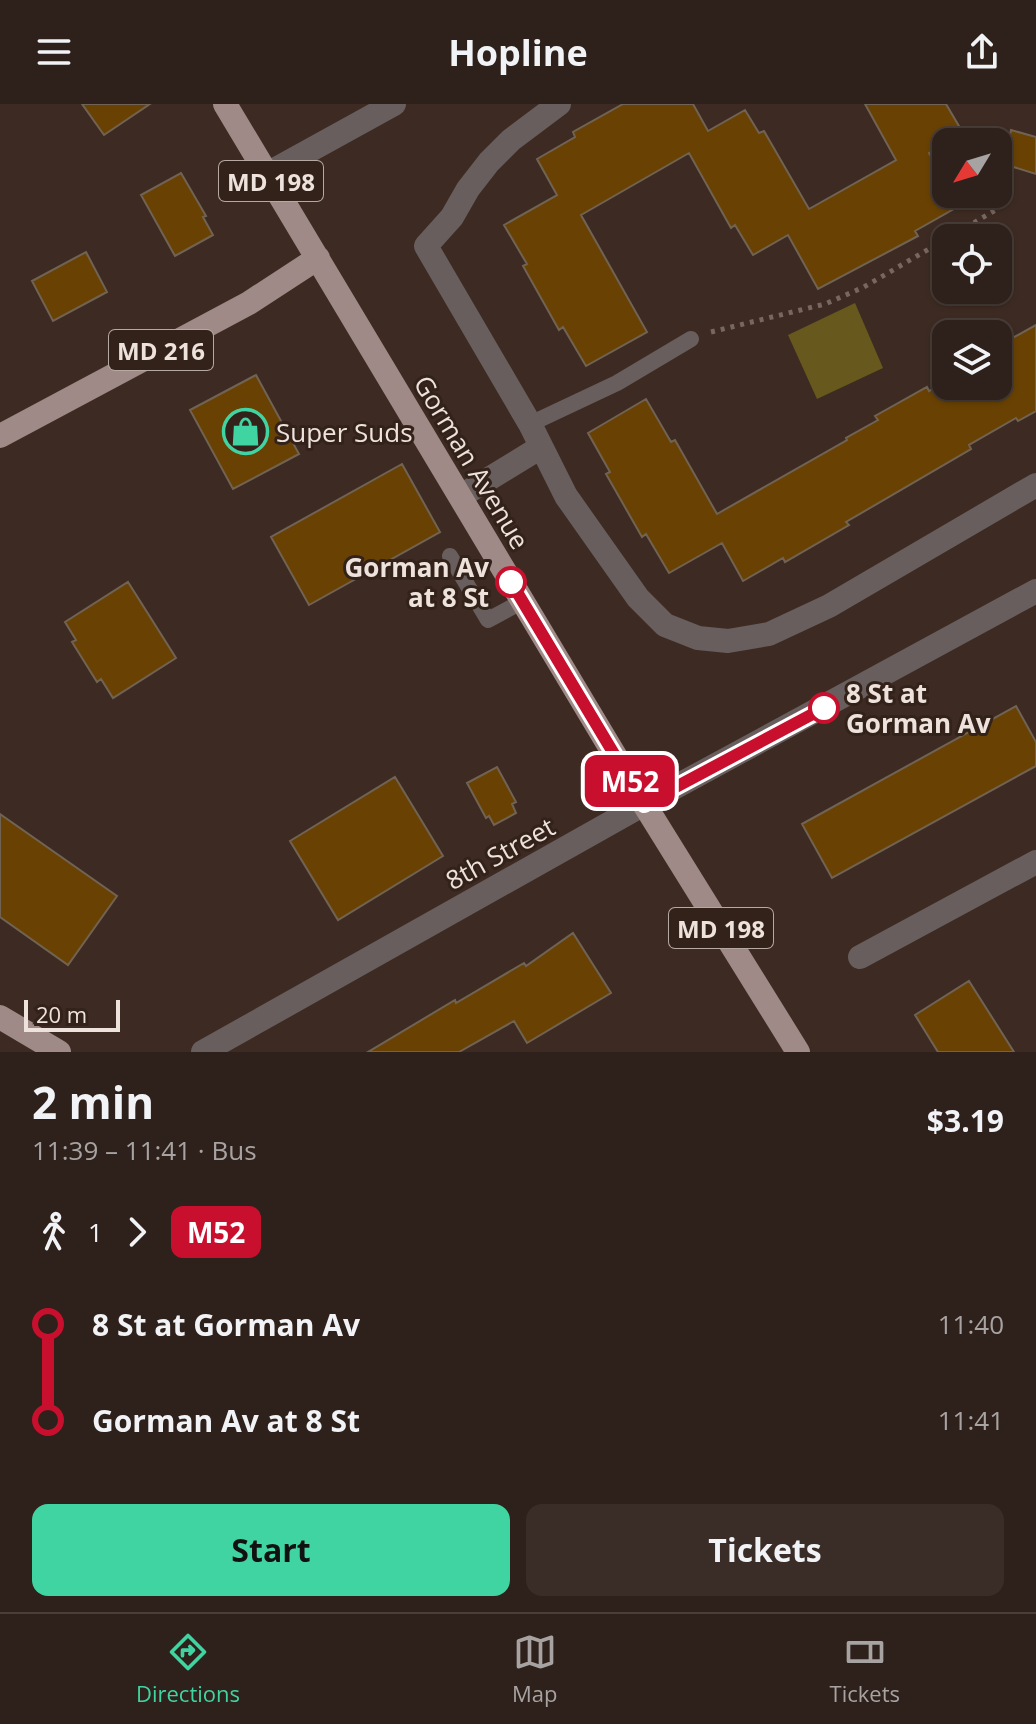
<!DOCTYPE html>
<meta charset="utf-8">
<style>
body{margin:0;font-family:"Open Sans",sans-serif;background:#3a2d27;color:#f1f3f6;height:100vh;display:flex;flex-direction:column;font-size:30px;white-space:nowrap}
*{box-sizing:border-box;margin:0}
p{font-size:26px;color:#a7a3a2}
.icon{flex:none;width:44px;height:44px;fill:none;stroke:currentColor;stroke-width:2;stroke-linecap:round;stroke-linejoin:round}
.map{position:relative;height:948px;overflow:hidden}
.drawer{display:flex;flex-direction:column;background:#2e201a;flex:1}
.drawer>*{flex:none}
.badge{padding:0 16px;border-radius:12px;font-size:28px;line-height:52px}
.needle{width:52px;rotate:232deg}
.fabs{position:absolute;left:932px;top:24px;display:grid;gap:16px}
.fabs a{display:grid;place-items:center;width:80px;height:80px;border-radius:16px;background:#2e201a;box-shadow:0 2px 6px #0004,0 0 0 2px #493e39;font-size:40px}
.scale{position:absolute;left:24px;bottom:20px;width:96px;box-sizing:border-box;padding-left:8px;border:4px solid #eee2dc;border-top:0;font-size:22px;line-height:28px;white-space:nowrap;color:#eee2dc;-webkit-text-stroke:6px #332219;paint-order:stroke}
.map>.badge{position:absolute;translate:-50% -50%;box-shadow:0 0 0 4px #fff}
.legs{display:flex;align-items:center;gap:12px;height:88px;padding:0 32px;font-size:26px}
.legs p{margin-inline-start:auto}
.overview{display:flex;align-items:center;justify-content:space-between;height:136px;padding:0 32px}
h1{font-size:44px;font-weight:700;line-height:60px}
.primary-button{display:flex;gap:16px;margin-top:auto;padding:16px 32px}
.primary-button a{flex:1;height:92px;border-radius:16px;background:#40d4a2;color:#111;font-size:32px;font-weight:700;line-height:92px;text-align:center}
.primary-button a+a{background:#3a2d27;color:#f1f3f6}
ul{padding:0 32px;list-style:none}
li{display:flex;align-items:center;gap:28px;height:96px;font-size:30px}
li i{display:grid;place-items:center;width:12px;height:100%;margin:0 10px;background:currentColor}
li i::after{content:'';width:20px;height:20px;margin:-10px;border:6px solid;border-radius:50%;background:#2e201a}
li p{margin-inline-start:auto}
li:first-child i{background:linear-gradient(#0000 50%,currentColor 0)}
li:last-child i{background:linear-gradient(currentColor 50%,#0000 0)}
header{display:flex;justify-content:space-between;align-items:center;height:104px;padding:0 32px;background:#2e201a;font-size:36px;font-weight:700}
.menu{display:flex;justify-content:space-around;align-items:center;height:112px;border-top:2px solid #493e39;background:#2e201a;font-size:22px;color:#a7a3a2}
.menu a{display:grid;justify-items:center;gap:4px}
.menu .current{color:#40d4a2}
.map>svg:first-child{display:block}
.green{fill:#67581d}
.building{fill:#694203;stroke:#716353;stroke-width:2}
.lines{fill:none;stroke-linecap:round;stroke-linejoin:round}
.path{stroke:#77675f;stroke-width:5;stroke-dasharray:4 6;stroke-linecap:butt}
.lane{stroke:#685e5d;stroke-width:16}
.street{stroke:#685e5d;stroke-width:24}
.primary{stroke:#9f8a88;stroke-width:24}
.line-1-casing{stroke:#fff;stroke-width:18}
.line-1{stroke:#c8102e;stroke-width:12}
.stop-1-dot{fill:#fff;stroke:#c8102e;stroke-width:4}
.labels{text-anchor:middle;dominant-baseline:central;stroke-width:6;stroke-linejoin:round;paint-order:stroke}
.shield{fill:#332219;stroke:#b6a8a2;stroke-width:2}
.shield-label{font-size:24px;font-weight:bold;fill:#eee2dc}
.poi-label{font-size:26px;fill:#eee2dc;stroke:#332219;text-anchor:start}
.street-label{font-size:26px;fill:#eee2dc;stroke:#332219}
.stop-label{font-size:26px;font-weight:bold;fill:#eee2dc;stroke:#332219;text-anchor:end}
</style>
<header><svg class="icon" aria-label="menu" viewBox="0 0 24 24"><path d="M4 6h16M4 12h16M4 18h16"/></svg>Hopline<svg class="icon" aria-label="share" viewBox="0 0 24 24"><path d="M12 15V3M7 8l5-5 5 5M5 13v7h14v-7"/></svg></header>
<div class="map">
<svg width="1036" height="948" viewBox="0 0 1036 948">
<rect width="100%" height="100%" fill="#3d2b23"/>
<path class="green" d="M 855,199 L 883,264 L 817,295 L 788,231 Z"/>
<path class="building" d="M 82,0 L 150,0 L 104,31 Z
M 623,0 L 693,0 L 708,27 L 745,6 L 759,29 L 764,27 L 809,105 L 896,56 L 865,0 L 946,0 L 963,29 L 929,49 L 946,78 L 946,90 L 953,90 L 959,102 L 915,127 L 918,132 L 818,185 L 788,131 L 753,151 L 735,121 L 731,124 L 689,49 L 581,111 L 647,228 L 586,262 L 563,223 L 559,226 L 523,162 L 527,160 L 504,121 L 557,91 L 537,55 L 575,33 L 573,28 Z
M 1011,26 L 1036,33 L 1036,70 L 1004,60 Z
M 181,69 L 206,112 L 203,113 L 213,131 L 175,152 L 141,91 Z
M 86,148 L 107,188 L 53,217 L 32,177 Z
M 1036,221 L 1036,307 L 1018,317 L 1016,314 L 969,341 L 971,345 L 846,418 L 849,421 L 785,458 L 783,454 L 743,477 L 722,439 L 669,469 L 646,430 L 642,433 L 606,370 L 610,368 L 588,329 L 646,295 L 671,338 L 675,336 L 717,410 L 847,336 L 846,334 L 878,316 L 875,312 L 927,283 L 929,287 L 938,282 L 998,282 L 998,242 Z
M 256,271 L 299,350 L 233,385 L 190,306 Z
M 402,360 L 440,428 L 309,501 L 271,433 Z
M 128,478 L 176,554 L 113,594 L 101,575 L 97,578 L 72,538 L 76,536 L 65,518 Z
M 1016,602 L 1036,638 L 1036,662 L 832,774 L 802,720 Z
M 497,663 L 516,698 L 512,700 L 516,709 L 494,721 L 489,712 L 486,714 L 467,679 Z
M 395,673 L 443,752 L 338,816 L 290,737 Z
M 0,710 L 117,792 L 68,861 L 0,813 Z
M 573,829 L 611,889 L 527,939 L 514,917 L 459,948 L 368,948 L 455,896 L 456,899 L 524,859 L 526,862 Z
M 969,877 L 1014,948 L 938,948 L 915,911 Z"/>
<g class="lines">
<path class="path" d="M 948,134 L 999,104 L 1006,70
M 711,228 L 825,200 L 864,183 L 946,135"/>
<path class="lane" d="M 530,320 L 617,279 L 691,235
M 450,452 L 488,516 L 523,497"/>
<path class="street" d="M 559,0 L 511,36 L 489,58 L 468,85 L 452,113 L 426,142 L 530,320 L 566,392 L 638,494 L 665,521 L 698,534 L 728,537 L 769,530 L 829,502 L 1036,381
M 267,70 L 394,0
M 461,392 L 541,343
M 860,853 L 1036,758
M 203,948 L 644,700 L 1036,487"/>
<path class="primary" d="M 225,0 L 644,700 L 798,948
M 0,332 L 249,199 L 318,154
M 0,913 L 59,948"/>
</g>
<g class="lines">
<defs>
<path id="line-1" d="M 511,478 L 644,700 L 824,604"/>
</defs>
<use href="#line-1" class="line-1-casing"/>
<use href="#line-1" class="line-1"/>
</g>
<defs>
<symbol id="shop-ring" viewBox="-11 -11 22 22"><circle r="9.5" fill="#332219" stroke="#40d4a2" stroke-width="1.5"/><path d="M-5-2.5h2.3a2.7 3.5 0 0 1 5.4 0H5L5.5 6h-11ZM-1.5-2.5h3a1.5 2.3 0 0 0-3 0Z" fill="#40d4a2"/></symbol>
</defs>
<g fill-rule="evenodd">
<use href="#shop-ring" x="220" y="302" width="51" height="51"/>
</g>
<g class="stop-1-dot">
<circle cx="511" cy="478" r="14"/>
<circle cx="824" cy="604" r="14"/>
</g>
<g class="labels">
<g class="shield">
<rect x="219" y="57" width="104" height="40" rx="6"/>
<rect x="109" y="226" width="104" height="40" rx="6"/>
<rect x="669" y="804" width="104" height="40" rx="6"/>
</g>
<g class="shield-label">
<text x="271" y="77">MD 198</text>
<text x="161" y="246">MD 216</text>
<text x="721" y="824">MD 198</text>
</g>
<g class="poi-label">
<text x="276" y="328">Super Suds</text>
</g>
<g class="street-label">
<text transform="translate(472 358) rotate(59)">Gorman Avenue</text>
<text transform="translate(500 749) rotate(-29)">8th Street</text>
</g>
<g class="stop-label">
<text x="489" y="463">Gorman Av<tspan x="489" dy="30">at 8 St</tspan></text>
<text x="846" y="589" text-anchor="start">8 St at<tspan x="846" dy="30">Gorman Av</tspan></text>
</g>
</g>
</svg>
<div class="fabs">
<a><svg class="needle" viewBox="-14 -14 28 28"><path d="M0-13l5 13h-10z" fill="#e53935"/><path d="M0 13l5-13h-10z" fill="#a7a3a2"/></svg></a>
<a><svg class="icon" aria-label="locate" viewBox="0 0 24 24"><circle cx="12" cy="12" r="6"/><path d="M12 2v4M12 18v4M2 12h4M18 12h4"/></svg></a>
<a><svg class="icon" aria-label="layers" viewBox="0 0 24 24"><path d="M12 4l9 5-9 5-9-5zM3 14l9 5 9-5"/></svg></a>
</div>
<div class="scale">20 m</div>
<b class="badge" style="left:630px;top:677px;background:#c8102e;color:#fff">M52</b>
</div>
<section class="drawer">
<div class="overview"><div><h1>2 min</h1><p>11:39 – 11:41 · Bus</p></div><b>$3.19</b></div>
<div class="legs"><svg class="icon" aria-label="walk" viewBox="0 0 24 24"><circle cx="13" cy="4" r="2"/><path d="M13 8l-2 6 4 7M11 14l-3 7M7 12l3-4h3l4 4"/></svg>1<svg class="icon" aria-label="forward" viewBox="0 0 24 24"><path d="M9 5l7 7-7 7"/></svg><b class="badge" style="background:#c8102e;color:#fff">M52</b></div>
<ul>
<li><i style="color:#c8102e"></i><b>8 St at Gorman Av</b><p>11:40</p></li>
<li><i style="color:#c8102e"></i><b>Gorman Av at 8 St</b><p>11:41</p></li>
</ul>
<div class="primary-button"><a>Start</a><a>Tickets</a></div>
</section>
<nav class="menu">
<a class="current"><svg class="icon" aria-label="directions" viewBox="0 0 24 24"><path d="M12 3l9 9-9 9-9-9zM9 14v-3h6M13 9l2 2-2 2"/></svg>Directions</a>
<a><svg class="icon" aria-label="map" viewBox="0 0 24 24"><path d="M3 6l6-2 6 2 6-2v14l-6 2-6-2-6 2zM9 4v14M15 6v14"/></svg>Map</a>
<a><svg class="icon" aria-label="tickets" viewBox="0 0 24 24"><path d="M3 7h18v10H3zM15 7v10"/></svg>Tickets</a>
</nav>
